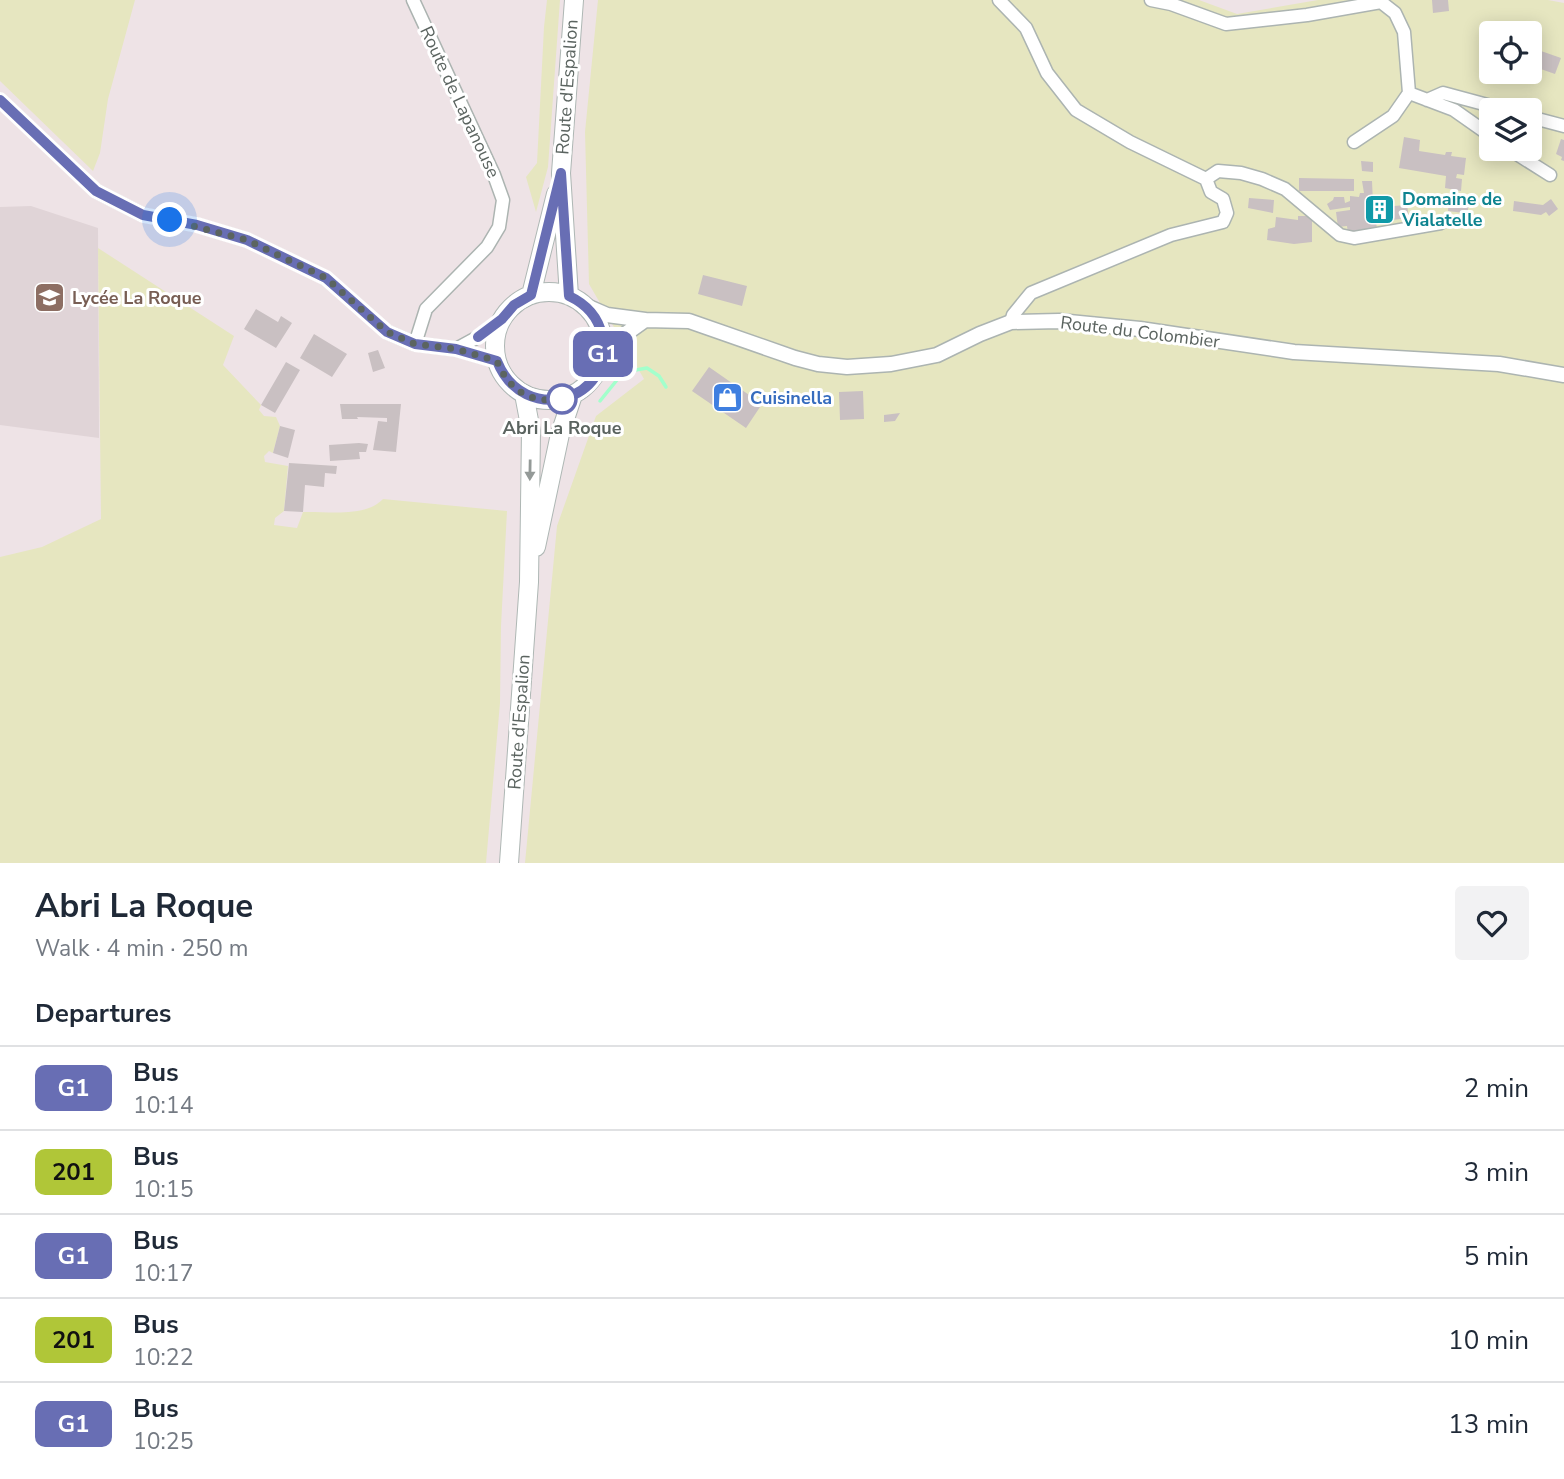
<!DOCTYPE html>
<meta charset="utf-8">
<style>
body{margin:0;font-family:"Nunito Sans",sans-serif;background:#f2f2f3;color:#1f2937;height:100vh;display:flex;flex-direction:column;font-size:26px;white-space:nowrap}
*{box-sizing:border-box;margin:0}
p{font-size:23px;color:#747a83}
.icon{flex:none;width:38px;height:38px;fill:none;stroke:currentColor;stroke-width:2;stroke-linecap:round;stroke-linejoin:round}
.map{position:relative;height:863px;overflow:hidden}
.details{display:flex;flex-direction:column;background:#fff;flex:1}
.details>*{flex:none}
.badge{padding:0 14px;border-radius:10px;font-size:24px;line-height:46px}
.buttons{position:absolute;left:1479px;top:21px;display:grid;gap:14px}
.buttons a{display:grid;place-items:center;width:63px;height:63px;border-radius:7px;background:#fff;box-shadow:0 4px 18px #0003;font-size:35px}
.you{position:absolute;width:35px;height:35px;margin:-18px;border:5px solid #fff;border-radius:50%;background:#1a73e8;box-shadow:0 0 0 10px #1a73e833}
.map>.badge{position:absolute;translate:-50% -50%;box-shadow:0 0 0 4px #fff}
h2{padding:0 35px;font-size:26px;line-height:63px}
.round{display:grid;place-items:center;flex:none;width:74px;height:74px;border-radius:7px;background:#f2f2f3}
.headline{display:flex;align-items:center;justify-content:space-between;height:119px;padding:0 35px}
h1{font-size:33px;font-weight:700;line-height:52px}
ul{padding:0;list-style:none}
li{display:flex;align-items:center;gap:21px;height:84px;padding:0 35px;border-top:2px solid #e0e1e3}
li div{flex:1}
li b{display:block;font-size:26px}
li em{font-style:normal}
li .badge{min-width:77px;font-weight:700;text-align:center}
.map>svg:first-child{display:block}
.education{fill:#e0d4d7}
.green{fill:#e6e6c0;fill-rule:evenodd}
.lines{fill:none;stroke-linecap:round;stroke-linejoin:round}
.stream{stroke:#a3ffcc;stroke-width:3.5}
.building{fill:#c9c0c2}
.minor-casing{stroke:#acb4b1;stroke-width:15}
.tertiary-casing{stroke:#acb4b1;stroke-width:17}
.secondary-casing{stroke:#aeb7b4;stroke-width:20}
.minor{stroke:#fff;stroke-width:12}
.tertiary{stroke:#fff;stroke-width:14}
.secondary{stroke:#fff;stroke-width:18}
.oneway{fill:#949a98}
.line-casing{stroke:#fff;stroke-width:16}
.line{stroke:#686eb4;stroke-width:10}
.walk{stroke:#5b6460;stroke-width:7;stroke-dasharray:0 12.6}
.stop-dot{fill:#fff;stroke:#686eb4;stroke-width:3.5}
.labels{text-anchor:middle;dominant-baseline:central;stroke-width:6;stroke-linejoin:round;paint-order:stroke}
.street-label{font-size:18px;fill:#5b6460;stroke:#fff}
.culture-label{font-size:18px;font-weight:bold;fill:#0d838f;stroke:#fff;text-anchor:start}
.education-label{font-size:18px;font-weight:bold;fill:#785e54;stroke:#fff;text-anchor:start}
.shop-label{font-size:18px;font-weight:bold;fill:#366cbe;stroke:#fff;text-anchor:start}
.stop-label{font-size:18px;font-weight:bold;fill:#5b6460;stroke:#fff}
</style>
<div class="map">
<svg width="1564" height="863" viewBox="0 0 1564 863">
<rect width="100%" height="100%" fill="#eee3e6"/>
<path class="education" d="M 31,206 L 98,228 L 99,438 L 0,425 L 0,207 Z"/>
<path class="green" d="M 0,0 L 135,0 L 108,99 L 100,153 L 93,171 L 0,81 Z
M 547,0 L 560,0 L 548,167 L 536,212 L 526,177 L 537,163 L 544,27 Z
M 598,0 L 1199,0 L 1237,14 L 1318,0 L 1548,0 L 1564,3 L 1564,863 L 525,863 L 557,526 L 596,416 L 644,379 L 589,284 L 585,132 ZM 1491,33 L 1530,33 L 1530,72 L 1491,72 ZM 1491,110 L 1530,110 L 1530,149 L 1491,149 Z
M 98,248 L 234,336 L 223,365 L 261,405 L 259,410 L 264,416 L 276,417 L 280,426 L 273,453 L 269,451 L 264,456 L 265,462 L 288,466 L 284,511 L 275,518 L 274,525 L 297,528 L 303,512 C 327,511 365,518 383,499 L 507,511 L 501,626 L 500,703 L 486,863 L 0,863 L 0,557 L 42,547 L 101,519 Z"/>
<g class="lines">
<path class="stream" d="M 630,371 L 647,368 L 659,376 L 666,387
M 600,401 L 621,375"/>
</g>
<path class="building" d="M 1432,0 L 1448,0 L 1449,11 L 1433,13 Z
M 1541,51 L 1561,58 L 1555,74 L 1535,67 Z
M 1404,137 L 1420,140 L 1419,151 L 1445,155 L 1446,152 L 1452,152 L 1451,156 L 1466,158 L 1464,175 L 1457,174 L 1456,178 L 1462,179 L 1461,191 L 1445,188 L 1446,176 L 1399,168 Z
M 1561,139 L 1564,140 L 1564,161 L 1561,160 L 1562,157 L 1556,154 Z
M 1361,161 L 1373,162 L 1373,172 L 1362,171 Z
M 1299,178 L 1354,179 L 1354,191 L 1299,191 Z
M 1362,181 L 1372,181 L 1373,203 L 1380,203 L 1381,207 L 1407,205 L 1409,218 L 1376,222 L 1377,229 L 1348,234 L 1347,226 L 1338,227 L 1336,212 L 1350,210 L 1350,207 L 1330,210 L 1327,204 L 1333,200 L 1334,197 L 1344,197 L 1345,203 L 1350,201 L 1350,196 L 1359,197 L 1360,193 L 1364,193 Z
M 1249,198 L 1274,200 L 1273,213 L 1248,208 Z
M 1449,198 L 1469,200 L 1468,210 L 1464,210 L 1464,213 L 1448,211 Z
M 1551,199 L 1558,209 L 1549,216 L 1546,212 L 1541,215 L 1513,211 L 1514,201 L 1543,205 Z
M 1298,216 L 1312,216 L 1312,242 L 1294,244 L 1267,240 L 1268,229 L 1275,227 L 1276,217 L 1298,220 Z
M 703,275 L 747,286 L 742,306 L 698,294 Z
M 256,309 L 278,322 L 281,316 L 292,323 L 276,348 L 244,329 Z
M 314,334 L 347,354 L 332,377 L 300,358 Z
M 378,350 L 385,368 L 373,372 L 368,353 Z
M 286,362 L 300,370 L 275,413 L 261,405 Z
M 709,367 L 762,404 L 746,428 L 692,391 Z
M 863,391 L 864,419 L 840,420 L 839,392 Z
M 340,404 L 401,404 L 396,452 L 373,450 L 378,421 L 387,422 L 387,418 L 357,417 L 358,419 L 342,419 Z
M 900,413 L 895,421 L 884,422 L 884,415 Z
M 280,426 L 295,430 L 288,458 L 273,453 Z
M 359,443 L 368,444 L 366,452 L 359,452 L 360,459 L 330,461 L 329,445 Z
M 289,463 L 337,466 L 336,474 L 325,473 L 324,487 L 305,485 L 303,512 L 284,511 Z"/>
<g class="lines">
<defs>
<path id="minor" d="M 413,0 L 494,175 L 503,200 L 499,227 L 487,247 L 426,309 L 415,344
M 999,0 L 1026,28 L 1047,73 L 1076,110 L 1130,142 L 1206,179 L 1211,192 L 1223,199 L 1227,213 L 1223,222 L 1171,235 L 1031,293 L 1013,315 L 1011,322
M 1151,0 L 1171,4 L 1226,24 L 1307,15 L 1381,2 L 1395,13 L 1404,32 L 1409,93 L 1393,116 L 1354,142
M 1409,93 L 1454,110 L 1491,136
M 0,100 L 96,191 L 143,215 L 197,225 L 247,240 L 326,278 L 387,332 L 415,344 L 456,349 L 497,361
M 1427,100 L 1443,93 L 1506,110
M 1530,117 L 1564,126
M 1509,149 L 1550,175
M 1206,179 L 1218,171 L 1241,173 L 1262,179 L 1285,189 L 1340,235 L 1354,238 L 1441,223
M 456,349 L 478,337 L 502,319"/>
<path id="tertiary" d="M 584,305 L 607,315 L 645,320 L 689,321 L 795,358 L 818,364 L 847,367 L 891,364 L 937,355 L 980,334 L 1011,322 L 1059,321 L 1140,329 L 1294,352 L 1499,364 L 1564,375
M 603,350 L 645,320"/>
<path id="secondary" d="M495 346a54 54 0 1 1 108 0a54 54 0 1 1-108 0Z
M 531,295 L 556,194
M 569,296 L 561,173 L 574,0
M 536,547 L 560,434 L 573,395
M 509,863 L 529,582 L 531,431 L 524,394"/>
</defs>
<use href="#minor" class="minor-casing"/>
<use href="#tertiary" class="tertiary-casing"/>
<use href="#secondary" class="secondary-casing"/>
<use href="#minor" class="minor"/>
<use href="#tertiary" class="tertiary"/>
<use href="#secondary" class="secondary"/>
</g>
<defs><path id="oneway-solid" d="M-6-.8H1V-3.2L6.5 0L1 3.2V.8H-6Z" transform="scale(1.75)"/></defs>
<use class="oneway" href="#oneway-solid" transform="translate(530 470) rotate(91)"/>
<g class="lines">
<defs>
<path id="line" d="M 0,100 L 96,191 L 143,215 L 197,225 L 247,240 L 326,278 L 387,332 L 415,344 L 456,349 L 497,361 C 523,427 616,402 602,335 C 598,317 586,304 569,296 L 561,173 L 531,295 L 514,305 L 502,319 L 478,337"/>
</defs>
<use href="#line" class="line-casing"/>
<use href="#line" class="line"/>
<path class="walk" d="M 170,220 L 247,240 L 326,278 L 387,332 L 415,344 L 456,349 L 497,361 C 510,394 534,403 562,399"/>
</g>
<defs>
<symbol id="building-square" viewBox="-11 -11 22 22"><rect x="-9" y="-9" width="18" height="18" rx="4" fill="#0f9aa8" stroke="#fff"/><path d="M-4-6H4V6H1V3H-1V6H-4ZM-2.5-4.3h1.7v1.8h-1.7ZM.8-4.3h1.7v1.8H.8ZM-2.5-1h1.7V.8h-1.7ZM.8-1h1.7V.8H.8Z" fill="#fff"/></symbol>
<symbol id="school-square" viewBox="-11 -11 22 22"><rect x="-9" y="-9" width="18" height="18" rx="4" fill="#8d6e63" stroke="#fff"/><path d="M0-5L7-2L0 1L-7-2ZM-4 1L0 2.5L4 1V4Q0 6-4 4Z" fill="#fff"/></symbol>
<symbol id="shop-square" viewBox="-11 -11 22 22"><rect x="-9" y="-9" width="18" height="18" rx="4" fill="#3f7fe0" stroke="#fff"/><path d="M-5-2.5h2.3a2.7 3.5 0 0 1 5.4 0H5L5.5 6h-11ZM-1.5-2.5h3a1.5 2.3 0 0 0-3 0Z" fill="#fff"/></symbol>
</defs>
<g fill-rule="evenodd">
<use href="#building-square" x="1362" y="192" width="35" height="35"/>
<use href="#school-square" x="32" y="280" width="35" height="35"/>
<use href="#shop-square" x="710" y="380" width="35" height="35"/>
</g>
<circle class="stop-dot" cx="562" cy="399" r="14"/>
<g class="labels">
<g class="street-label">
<text transform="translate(567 87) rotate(-86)">Route d'Espalion</text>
<text transform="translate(460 102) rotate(65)">Route de Lapanouse</text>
<text transform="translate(1140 332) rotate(7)">Route du Colombier</text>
<text transform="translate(519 722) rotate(-86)">Route d'Espalion</text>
</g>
<g class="culture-label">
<text x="1402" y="199">Domaine de<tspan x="1402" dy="21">Vialatelle</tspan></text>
</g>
<g class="education-label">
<text x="72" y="298">Lycée La Roque</text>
</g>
<g class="shop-label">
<text x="750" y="398">Cuisinella</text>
</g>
<g class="stop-label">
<text x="562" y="428">Abri La Roque</text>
</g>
</g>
</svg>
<div class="buttons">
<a><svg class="icon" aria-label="locate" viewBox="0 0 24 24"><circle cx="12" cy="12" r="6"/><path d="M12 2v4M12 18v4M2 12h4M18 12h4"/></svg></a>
<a><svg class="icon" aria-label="layers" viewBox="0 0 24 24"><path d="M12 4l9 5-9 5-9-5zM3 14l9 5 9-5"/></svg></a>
</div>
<div class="you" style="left:170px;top:220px"></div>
<b class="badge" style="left:603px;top:354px;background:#686eb4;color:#fff">G1</b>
</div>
<section class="details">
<div class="headline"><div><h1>Abri La Roque</h1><p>Walk · 4 min · 250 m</p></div><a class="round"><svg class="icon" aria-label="heart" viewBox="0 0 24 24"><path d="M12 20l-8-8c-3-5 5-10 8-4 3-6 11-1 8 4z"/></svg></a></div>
<h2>Departures</h2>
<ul>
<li><span class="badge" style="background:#686eb4;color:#fff">G1</span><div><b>Bus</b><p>10:14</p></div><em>2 min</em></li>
<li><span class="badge" style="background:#b0c638;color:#111">201</span><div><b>Bus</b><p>10:15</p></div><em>3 min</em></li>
<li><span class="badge" style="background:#686eb4;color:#fff">G1</span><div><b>Bus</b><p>10:17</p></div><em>5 min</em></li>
<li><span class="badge" style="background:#b0c638;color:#111">201</span><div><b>Bus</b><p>10:22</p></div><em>10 min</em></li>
<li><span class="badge" style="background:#686eb4;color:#fff">G1</span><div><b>Bus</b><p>10:25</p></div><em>13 min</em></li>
</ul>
</section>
